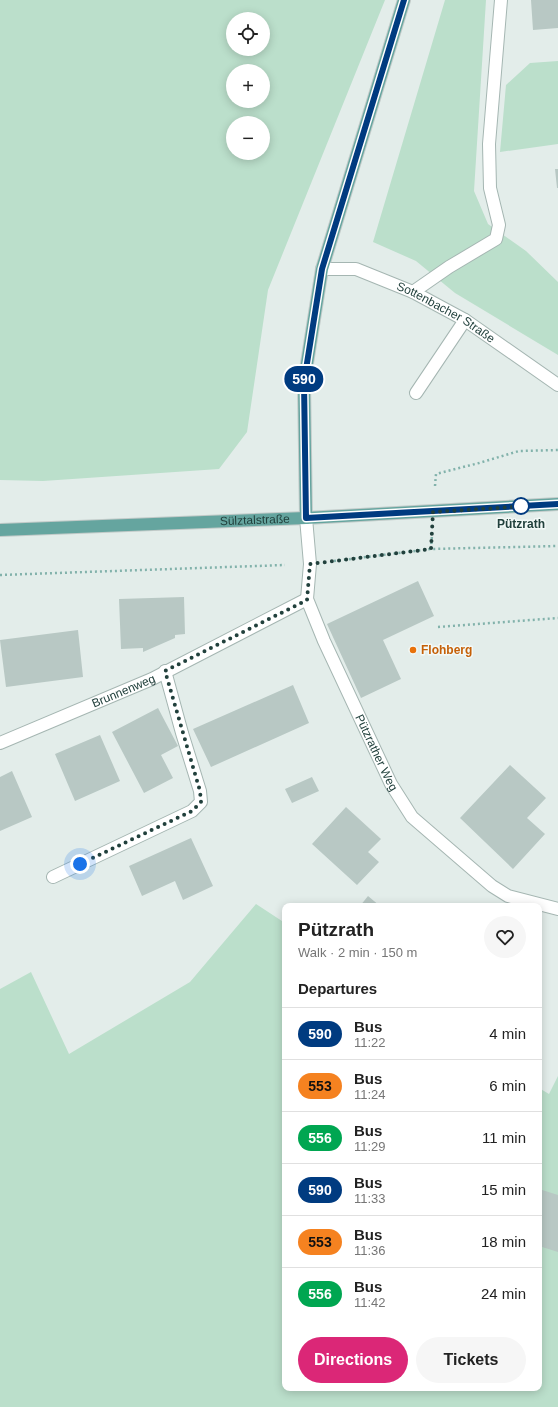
<!DOCTYPE html>
<meta charset="utf-8">
<style>
body{margin:0;font-family:Arial,sans-serif;background:#f6f6f6;color:#222;height:100vh;display:flex;flex-direction:column;font-size:15px;white-space:nowrap}
*{box-sizing:border-box;margin:0}
p{font-size:13px;color:#767676}
.icon{flex:none;width:22px;height:22px;fill:none;stroke:currentColor;stroke-width:2;stroke-linecap:round;stroke-linejoin:round}
.map{position:relative;flex:1;overflow:hidden}
.panel{position:absolute;left:282px;top:903px;width:260px;height:488px;display:flex;flex-direction:column;background:#fff;border-radius:8px;box-shadow:0 2px 10px #0003}
.panel>*{flex:none}
.badge{padding:0 8px;border-radius:13px;font-size:14px;line-height:26px}
.fabs{position:absolute;left:226px;top:12px;display:grid;gap:8px}
.fabs a{display:grid;place-items:center;width:44px;height:44px;border-radius:50%;background:#fff;box-shadow:0 2px 10px #0003;font-size:20px}
.you{position:absolute;width:20px;height:20px;margin:-10px;border:3px solid #fff;border-radius:50%;background:#1a73e8;box-shadow:0 0 0 6px #1a73e833}
.map>.badge{position:absolute;translate:-50% -50%;box-shadow:0 0 0 2px #fff}
h2{padding:0 16px;font-size:15px;line-height:36px}
.round{display:grid;place-items:center;flex:none;width:42px;height:42px;border-radius:21px;background:#f6f6f6}
.overview{display:flex;align-items:center;justify-content:space-between;height:68px;padding:0 16px}
h1{font-size:19px;font-weight:600;line-height:30px}
.primary-button{display:flex;gap:8px;margin-top:auto;padding:8px 16px}
.primary-button a{flex:1;height:46px;border-radius:24px;background:#db2777;color:#fff;font-size:16px;font-weight:600;line-height:46px;text-align:center}
.primary-button a+a{background:#f6f6f6;color:#222}
ul{padding:0;list-style:none}
li{display:flex;align-items:center;gap:12px;height:52px;padding:0 16px;border-top:1px solid #e0e0e0}
li div{flex:1}
li b{display:block;font-size:15px}
li em{font-style:normal}
li .badge{min-width:44px;font-weight:700;text-align:center}
.map>svg:first-child{display:block}
.green{fill:#bbdfcb;fill-rule:evenodd}
.building{fill:#b8c8c4}
.lines{fill:none;stroke-linecap:round;stroke-linejoin:round}
.minor-casing{stroke:#a5b6b2;stroke-width:14}
.major-casing{stroke:#c1cac8;stroke-width:14}
.path{stroke:#82b2ab;stroke-width:2.5;stroke-dasharray:2 3;stroke-linecap:butt}
.minor{stroke:#fff;stroke-width:12}
.major{stroke:#65a59f;stroke-width:12}
.line-casing{stroke:#fff;stroke-width:9}
.line{stroke:#003b80;stroke-width:6}
.walk{stroke:#21403c;stroke-width:4;stroke-dasharray:0 7.2}
.stop-dot{fill:#fff;stroke:#003b80;stroke-width:2}
.food-dot{fill:#e8710a;stroke:#f3f9f7;stroke-width:1.5}
.labels{text-anchor:middle;dominant-baseline:central;stroke-width:3;stroke-linejoin:round;paint-order:stroke}
.street-label{font-size:12px;fill:#21403c;stroke:#f3f9f7}
.stop-label{font-size:12px;font-weight:bold;fill:#21403c;stroke:#f3f9f7}
.food-label{font-size:12px;font-weight:bold;fill:#c56008;stroke:#f3f9f7;text-anchor:start}
</style>
<div class="map">
<svg width="558" height="1407" viewBox="0 0 558 1407">
<rect width="100%" height="100%" fill="#e3edea"/>
<path class="green" d="M 0,0 L 385,0 L 268,290 L 247,432 L 219,469 L 43,481 L 0,480 ZM 233,19 L 263,19 L 263,49 L 233,49 ZM 233,71 L 263,71 L 263,101 L 233,101 ZM 233,123 L 263,123 L 263,153 L 233,153 Z
M 445,0 L 486,0 L 474,191 L 488,224 L 526,251 L 558,282 L 558,355 L 455,293 L 416,261 L 373,242 Z
M 558,61 L 558,144 L 500,152 L 506,85 L 530,63 Z
M 256,904 L 285,923 L 285,1388 L 539,1388 L 539,1088 L 549,1094 L 558,1076 L 558,1407 L 0,1407 L 0,989 L 31,972 L 69,1054 L 190,982 Z"/>
<path class="building" d="M 531,0 L 558,0 L 558,28 L 533,30 Z
M 555,169 L 558,169 L 558,188 L 557,188 Z
M 418,581 L 434,616 L 383,640 L 401,679 L 361,698 L 327,624 Z
M 184,597 L 185,634 L 175,635 L 175,638 L 143,652 L 143,648 L 121,649 L 119,599 Z
M 78,630 L 83,677 L 6,687 L 0,640 Z
M 293,685 L 309,723 L 211,767 L 193,729 Z
M 158,708 L 178,746 L 161,755 L 173,778 L 144,793 L 112,732 Z
M 100,735 L 120,781 L 75,801 L 55,754 Z
M 510,765 L 546,798 L 527,818 L 545,834 L 513,869 L 460,818 Z
M 12,771 L 32,817 L 0,831 L 0,777 Z
M 312,777 L 319,791 L 292,803 L 285,789 Z
M 346,807 L 381,839 L 368,852 L 379,862 L 357,885 L 312,844 Z
M 191,838 L 213,886 L 183,900 L 175,881 L 142,896 L 129,866 Z
M 368,896 L 380,906 L 360,906 Z
M 539,1189 L 558,1195 L 558,1252 L 539,1246 Z"/>
<g class="lines">
<defs>
<g id="minor">
<path id="s1" d="M 322,269 L 356,269 L 413,292 L 465,320 L 558,385"/>
<path d="M 413,292 L 449,267 L 496,239 L 499,225 L 490,188 L 489,144 L 501,0"/>
<path d="M 416,393 L 465,320"/>
<path id="s2" d="M 306,518 L 310,564 L 307,599 L 324,641 L 391,784 L 412,817 L 492,886 L 508,896 L 558,909"/>
<path id="s3" d="M 0,743 L 152,679 L 307,599"/>
<path d="M 53,877 L 192,811 L 201,802 L 200,791 L 182,733 L 165,671"/>
</g>
<g id="major">
<path d="M 306,518 L 304,382 L 322,269 L 404,0"/>
<path id="s4" d="M 0,530 L 306,518 L 558,504"/>
</g>
</defs>
<use href="#minor" class="minor-casing"/>
<use href="#major" class="major-casing"/>
<path class="path" d="M 435,486 L 436,474 L 479,463 L 519,451 L 558,450
M 431,549 L 432,535
M 334,561 L 431,549 L 558,546
M 0,575 L 285,565
M 438,627 L 558,618"/>
<use href="#minor" class="minor"/>
<use href="#major" class="major"/>
</g>
<g class="lines">
<defs>
<path id="line" d="M 404,0 L 322,269 L 304,382 L 306,518 L 558,504"/>
</defs>
<use href="#line" class="line-casing"/>
<use href="#line" class="line"/>
<path class="walk" d="M 80,864 L 192,811 L 201,802 L 200,791 L 165,671 L 307,600 L 310,564 L 431,549 L 433,512 L 528,506 L 521,506"/>
</g>
<circle class="stop-dot" cx="521" cy="506" r="8"/>
<circle class="food-dot" cx="413" cy="650" r="4"/>
<g class="labels">
<g class="street-label">
<text stroke="none"><textPath href="#s1" startOffset="134">Sottenbacher Straße</textPath></text>
<text stroke="none"><textPath href="#s4" startOffset="255">Sülztalstraße</textPath></text>
<text stroke="none"><textPath href="#s3" startOffset="134">Brunnenweg</textPath></text>
<text stroke="none"><textPath href="#s2" startOffset="250">Pützrather Weg</textPath></text>
</g>
<g class="stop-label">
<text x="521" y="524">Pützrath</text>
</g>
<g class="food-label">
<text x="421" y="650">Flohberg</text>
</g>
</g>
</svg>
<div class="fabs">
<a><svg class="icon" aria-label="locate" viewBox="0 0 24 24"><circle cx="12" cy="12" r="6"/><path d="M12 2v4M12 18v4M2 12h4M18 12h4"/></svg></a>
<a>+</a>
<a>−</a>
</div>
<div class="you" style="left:80px;top:864px"></div>
<b class="badge" style="left:304px;top:379px;background:#003b80;color:#fff">590</b>
<section class="panel">
<div class="overview"><div><h1>Pützrath</h1><p>Walk · 2 min · 150 m</p></div><a class="round"><svg class="icon" aria-label="heart" viewBox="0 0 24 24"><path d="M12 20l-8-8c-3-5 5-10 8-4 3-6 11-1 8 4z"/></svg></a></div>
<h2>Departures</h2>
<ul>
<li><span class="badge" style="background:#003b80;color:#fff">590</span><div><b>Bus</b><p>11:22</p></div><em>4 min</em></li>
<li><span class="badge" style="background:#f58220;color:#111">553</span><div><b>Bus</b><p>11:24</p></div><em>6 min</em></li>
<li><span class="badge" style="background:#00a651;color:#fff">556</span><div><b>Bus</b><p>11:29</p></div><em>11 min</em></li>
<li><span class="badge" style="background:#003b80;color:#fff">590</span><div><b>Bus</b><p>11:33</p></div><em>15 min</em></li>
<li><span class="badge" style="background:#f58220;color:#111">553</span><div><b>Bus</b><p>11:36</p></div><em>18 min</em></li>
<li><span class="badge" style="background:#00a651;color:#fff">556</span><div><b>Bus</b><p>11:42</p></div><em>24 min</em></li>
</ul>
<div class="primary-button"><a>Directions</a><a>Tickets</a></div>
</section>
</div>
